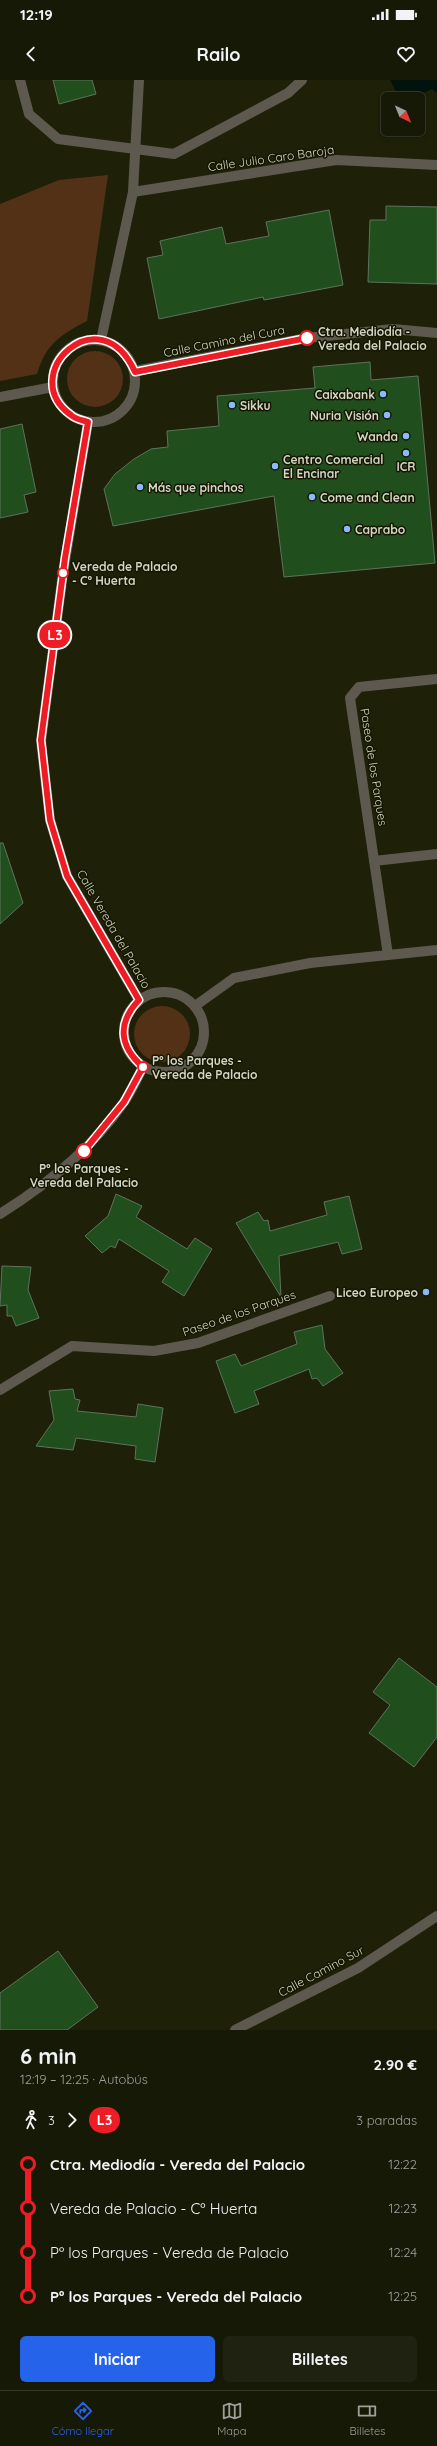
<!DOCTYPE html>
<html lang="es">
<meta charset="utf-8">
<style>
body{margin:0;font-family:Quicksand,sans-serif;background:#1f2210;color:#f1f3f6;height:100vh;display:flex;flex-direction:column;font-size:15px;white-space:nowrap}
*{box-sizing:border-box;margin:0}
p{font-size:13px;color:#9ea09b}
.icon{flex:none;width:22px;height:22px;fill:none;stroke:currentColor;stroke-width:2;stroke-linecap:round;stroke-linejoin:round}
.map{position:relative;height:1950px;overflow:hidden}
.details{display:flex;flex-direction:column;background:#161906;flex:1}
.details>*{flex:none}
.badge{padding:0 8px;border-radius:13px;font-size:14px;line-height:26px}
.needle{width:26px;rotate:137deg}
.buttons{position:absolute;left:381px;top:12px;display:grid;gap:8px}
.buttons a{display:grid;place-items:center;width:44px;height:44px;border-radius:6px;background:#161906;box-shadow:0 2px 6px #0003,0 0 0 1px #353828;font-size:20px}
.map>.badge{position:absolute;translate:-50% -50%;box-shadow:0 0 0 2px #fff}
.legs{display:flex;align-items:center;gap:6px;height:44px;padding:0 20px;font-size:13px}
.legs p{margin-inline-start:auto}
.overview{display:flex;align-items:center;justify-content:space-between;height:68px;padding:0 20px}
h1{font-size:22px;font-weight:800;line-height:30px}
.cta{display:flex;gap:8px;margin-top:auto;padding:8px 20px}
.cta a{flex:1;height:46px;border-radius:6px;background:#2563eb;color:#fff;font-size:16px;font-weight:800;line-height:46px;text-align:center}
.cta a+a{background:#1f2210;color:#f1f3f6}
ul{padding:0 20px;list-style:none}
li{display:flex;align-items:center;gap:14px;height:44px;font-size:15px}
li i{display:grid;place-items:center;width:6px;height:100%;margin:0 5px;background:currentColor}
li i::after{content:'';width:10px;height:10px;margin:-5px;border:3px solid;border-radius:50%;background:#161906}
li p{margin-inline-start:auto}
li:first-child i{background:linear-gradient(#0000 50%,currentColor 0)}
li:last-child i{background:linear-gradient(currentColor 50%,#0000 0)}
.status{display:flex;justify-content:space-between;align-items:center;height:28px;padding:0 20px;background:#161906;direction:ltr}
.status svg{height:11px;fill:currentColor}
header{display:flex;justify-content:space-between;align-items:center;height:52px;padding:0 20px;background:#161906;font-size:18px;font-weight:800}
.menu{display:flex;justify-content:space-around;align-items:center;height:56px;border-top:1px solid #353828;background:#161906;font-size:11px;color:#9ea09b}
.menu a{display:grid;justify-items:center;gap:2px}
.menu .on{color:#2563eb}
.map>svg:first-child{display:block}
.green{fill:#533116}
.water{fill:#00140d}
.building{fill:#204e1d;stroke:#5f725d}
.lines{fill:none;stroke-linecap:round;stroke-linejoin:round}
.minor{stroke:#5e594e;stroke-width:10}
.line-1-casing{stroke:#fff;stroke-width:9}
.line-1{stroke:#ee1c25;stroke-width:6}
.stop-1-dot{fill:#fff;stroke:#ee1c25;stroke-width:2}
.poi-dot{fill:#88bafc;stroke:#151701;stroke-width:1.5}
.labels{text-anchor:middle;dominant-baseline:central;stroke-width:3;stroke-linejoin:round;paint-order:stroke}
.street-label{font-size:12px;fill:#d3d5c6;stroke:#151701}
.stop-label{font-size:12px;font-weight:bold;fill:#d3d5c6;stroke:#151701;text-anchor:start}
.poi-label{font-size:12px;font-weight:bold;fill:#d3d5c6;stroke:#151701;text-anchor:start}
</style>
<div class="status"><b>12:19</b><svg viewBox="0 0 49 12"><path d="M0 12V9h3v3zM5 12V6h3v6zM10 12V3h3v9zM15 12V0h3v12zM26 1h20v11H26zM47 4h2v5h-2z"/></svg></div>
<header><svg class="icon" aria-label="back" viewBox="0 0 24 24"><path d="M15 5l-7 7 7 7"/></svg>Railo<svg class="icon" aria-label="heart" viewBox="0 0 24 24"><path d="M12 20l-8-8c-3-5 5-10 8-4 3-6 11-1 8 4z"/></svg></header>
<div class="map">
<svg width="437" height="1950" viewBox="0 0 437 1950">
<rect width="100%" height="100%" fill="#1e2108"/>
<path class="green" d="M 108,95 L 87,241 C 60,255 46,264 37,294 L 0,301 L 0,124 L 59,100 Z
M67 299a28 28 0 1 1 56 0a28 28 0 1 1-56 0Z
M134 954a28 28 0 1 1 56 0a28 28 0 1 1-56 0Z"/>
<path class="water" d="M 390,0 L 437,0 L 437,13 L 432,9 L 412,19 L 400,19 Z"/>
<path class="building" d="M 53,0 L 92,0 L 96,14 L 59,24 Z
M 386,126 L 437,127 L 437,204 L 368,202 L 370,140 L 386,140 Z
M 329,130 L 343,205 L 264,220 L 263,217 L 159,239 L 147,178 L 163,175 L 160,161 L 222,147 L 226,164 L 269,156 L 266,142 Z
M 370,282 L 371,300 L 418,296 L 435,483 L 284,497 L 274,416 L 113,446 L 104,409 L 115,394 L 134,379 L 151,369 L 168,367 L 167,351 L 219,346 L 217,316 L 315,308 L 313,287 Z
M 22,344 L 36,412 L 24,415 L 28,432 L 0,438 L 0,349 Z
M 0,763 L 3,763 L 23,823 L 0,844 Z
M 116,1114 L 142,1126 L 136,1137 L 187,1169 L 195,1158 L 212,1169 L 184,1216 L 162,1202 L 169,1191 L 119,1159 L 115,1168 L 111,1166 L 102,1173 L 85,1156 L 108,1136 Z
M 349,1116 L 362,1169 L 342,1174 L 338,1162 L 279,1176 L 281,1217 L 236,1143 L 258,1132 L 264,1141 L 268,1140 L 270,1151 L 327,1135 L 324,1122 Z
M 2,1186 L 31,1187 L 28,1210 L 39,1238 L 16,1246 L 12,1236 L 7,1236 L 7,1225 L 0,1226 Z
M 322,1245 L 325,1269 L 343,1293 L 323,1306 L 317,1298 L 312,1299 L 309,1289 L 254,1311 L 259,1324 L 235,1333 L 216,1281 L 235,1274 L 241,1286 L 297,1264 L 294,1252 Z
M 73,1309 L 75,1319 L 80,1320 L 77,1331 L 136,1337 L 138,1324 L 163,1328 L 155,1382 L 135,1379 L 136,1366 L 76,1358 L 73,1370 L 36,1366 L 54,1340 L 49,1311 Z
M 399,1578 L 437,1607 L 437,1657 L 414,1687 L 369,1653 L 390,1625 L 373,1612 Z
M 58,1871 L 98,1927 L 67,1950 L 0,1950 L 0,1913 Z"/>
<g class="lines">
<path class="minor" d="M 20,0 L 29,34 L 58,59 L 174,74 L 288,13 L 302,0
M 133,112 L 336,80 L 437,85
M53 301a41 41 0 1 1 82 0a41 41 0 1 1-82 0Z
M 101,260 L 133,112 L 139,0
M 135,291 L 307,258 L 393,249 L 437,253
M 0,317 L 53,307
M 88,342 L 63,493 L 41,661 L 50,740 L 67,796 L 139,920
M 374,781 L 437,774
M 388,875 L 350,618 L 359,607 L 437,599
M124 952a40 40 0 1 1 80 0a40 40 0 1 1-80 0Z
M 195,926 L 234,898 L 310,883 L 437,870
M 0,1134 C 48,1104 92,1069 124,1022 C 132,1011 137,998 143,987
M 0,1310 L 72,1266 L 154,1271 L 198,1263 L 330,1216
M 235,1950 L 358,1888 L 437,1836"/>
</g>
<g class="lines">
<defs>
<path id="line-1" d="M 84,1071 L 124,1022 L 143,987 C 119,966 117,943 139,920 L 67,796 L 50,740 L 41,660 L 65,478 L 88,342 C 82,340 75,339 71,335 C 15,295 100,214 135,292 L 307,258"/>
</defs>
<use href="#line-1" class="line-1-casing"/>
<use href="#line-1" class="line-1"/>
</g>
<g class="stop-1-dot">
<circle cx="307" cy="258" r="7"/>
<circle cx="63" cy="493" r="5"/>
<circle cx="143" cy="987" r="5"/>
<circle cx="84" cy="1071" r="7"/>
</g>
<g class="poi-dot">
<circle cx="383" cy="314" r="4"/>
<circle cx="232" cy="325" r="4"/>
<circle cx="387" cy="335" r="4"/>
<circle cx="406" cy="356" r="4"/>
<circle cx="406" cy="373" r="4"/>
<circle cx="275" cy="386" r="4"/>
<circle cx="140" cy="407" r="4"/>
<circle cx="312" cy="417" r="4"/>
<circle cx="347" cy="449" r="4"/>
<circle cx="426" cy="1212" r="4"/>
</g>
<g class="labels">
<g class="street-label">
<text transform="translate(271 78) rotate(-8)">Calle Julio Caro Baroja</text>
<text transform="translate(224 261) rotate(-11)">Calle Camino del Cura</text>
<text transform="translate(374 687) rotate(81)">Paseo de los Parques</text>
<text transform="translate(114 849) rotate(60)">Calle Vereda del Palacio</text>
<text transform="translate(239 1233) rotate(-19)">Paseo de los Parques</text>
<text transform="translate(321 1891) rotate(-28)">Calle Camino Sur</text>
</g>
<g class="stop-label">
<text x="318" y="251">Ctra. Mediodía -<tspan x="318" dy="14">Vereda del Palacio</tspan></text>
<text x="72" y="486">Vereda de Palacio<tspan x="72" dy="14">- Cº Huerta</tspan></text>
<text x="152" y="980">Pº los Parques -<tspan x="152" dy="14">Vereda de Palacio</tspan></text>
<text x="84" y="1088" text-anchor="middle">Pº los Parques -<tspan x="84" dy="14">Vereda del Palacio</tspan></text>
</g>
<g class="poi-label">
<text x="375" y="314" text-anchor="end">Caixabank</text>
<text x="240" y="325">Sikku</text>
<text x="379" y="335" text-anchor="end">Nuria Visión</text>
<text x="398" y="356" text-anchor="end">Wanda</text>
<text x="283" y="379">Centro Comercial<tspan x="283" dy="14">El Encinar</tspan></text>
<text x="406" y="386" text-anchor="middle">ICR</text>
<text x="148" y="407">Más que pinchos</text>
<text x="320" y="417">Come and Clean</text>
<text x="355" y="449">Caprabo</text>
<text x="418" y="1212" text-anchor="end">Liceo Europeo</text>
</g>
</g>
</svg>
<div class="buttons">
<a><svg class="needle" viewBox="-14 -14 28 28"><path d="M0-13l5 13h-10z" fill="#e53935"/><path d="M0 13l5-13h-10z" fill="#9ea09b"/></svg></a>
</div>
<b class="badge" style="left:55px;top:555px;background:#ee1c25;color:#fff">L3</b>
</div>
<section class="details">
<div class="overview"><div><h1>6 min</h1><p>12:19 – 12:25 · Autobús</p></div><b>2.90 €</b></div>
<div class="legs"><svg class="icon" aria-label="walk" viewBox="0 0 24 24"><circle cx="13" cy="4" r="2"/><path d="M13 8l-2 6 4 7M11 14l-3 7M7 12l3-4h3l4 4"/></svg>3<svg class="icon" aria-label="forward" viewBox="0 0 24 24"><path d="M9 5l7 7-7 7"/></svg><b class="badge" style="background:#ee1c25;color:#fff">L3</b><p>3 paradas</p></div>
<ul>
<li><i style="color:#ee1c25"></i><b>Ctra. Mediodía - Vereda del Palacio</b><p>12:22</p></li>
<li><i style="color:#ee1c25"></i><span>Vereda de Palacio - Cº Huerta</span><p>12:23</p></li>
<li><i style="color:#ee1c25"></i><span>Pº los Parques - Vereda de Palacio</span><p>12:24</p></li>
<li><i style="color:#ee1c25"></i><b>Pº los Parques - Vereda del Palacio</b><p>12:25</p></li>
</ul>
<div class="cta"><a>Iniciar</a><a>Billetes</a></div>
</section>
<nav class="menu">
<a class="on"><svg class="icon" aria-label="directions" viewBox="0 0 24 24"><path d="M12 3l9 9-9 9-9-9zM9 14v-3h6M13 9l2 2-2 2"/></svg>Cómo llegar</a>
<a><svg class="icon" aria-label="map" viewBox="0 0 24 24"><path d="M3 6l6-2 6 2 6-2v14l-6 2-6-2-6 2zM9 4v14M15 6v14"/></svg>Mapa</a>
<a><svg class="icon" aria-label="tickets" viewBox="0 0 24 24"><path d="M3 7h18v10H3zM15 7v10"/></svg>Billetes</a>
</nav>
